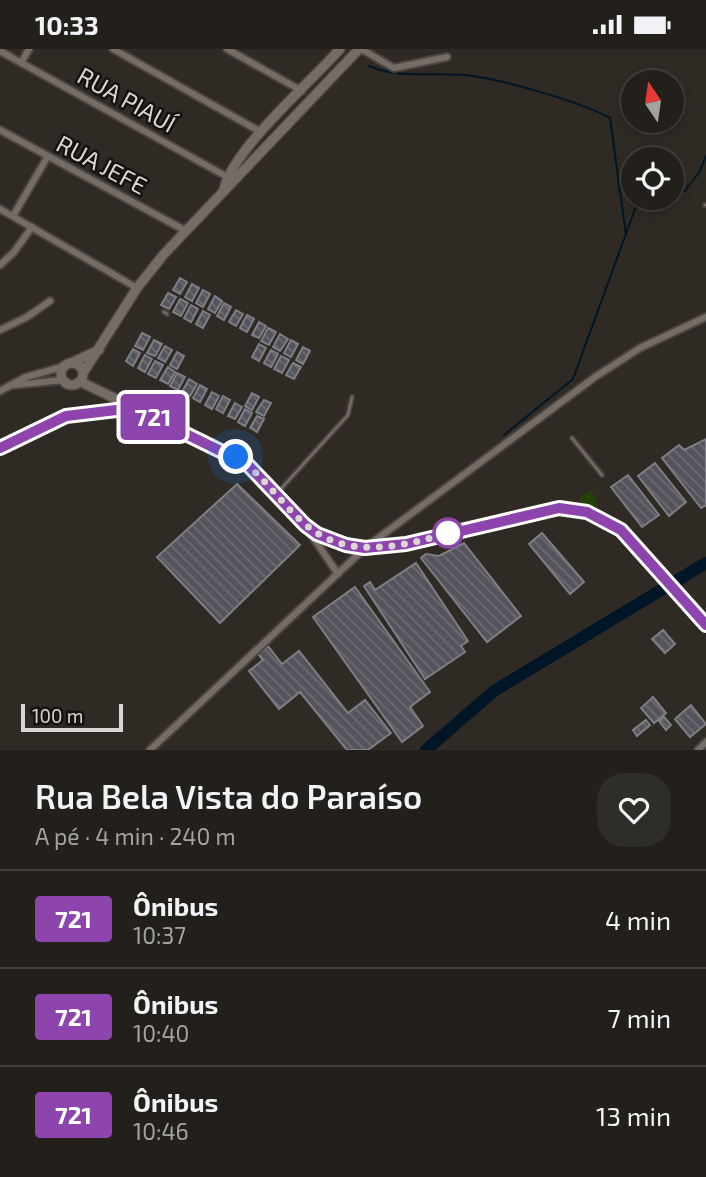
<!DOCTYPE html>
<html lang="pt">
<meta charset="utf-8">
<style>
body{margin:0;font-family:"Exo 2",sans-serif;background:#2f2d28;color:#f1f3f6;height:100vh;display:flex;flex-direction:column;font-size:26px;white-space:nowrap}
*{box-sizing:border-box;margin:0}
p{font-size:23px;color:#a3a3a3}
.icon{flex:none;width:38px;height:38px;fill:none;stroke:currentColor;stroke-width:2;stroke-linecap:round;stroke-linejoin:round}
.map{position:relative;height:701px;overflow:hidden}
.panel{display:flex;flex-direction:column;background:#23201b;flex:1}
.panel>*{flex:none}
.badge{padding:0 14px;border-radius:5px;font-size:24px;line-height:46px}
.needle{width:46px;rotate:347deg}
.buttons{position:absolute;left:621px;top:21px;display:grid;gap:14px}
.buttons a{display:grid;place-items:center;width:63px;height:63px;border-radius:50%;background:#23201b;box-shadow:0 4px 10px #0003,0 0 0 2px #403e3a;font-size:35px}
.scale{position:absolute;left:21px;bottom:18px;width:102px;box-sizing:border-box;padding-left:7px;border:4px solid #dad7d3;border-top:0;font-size:19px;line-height:24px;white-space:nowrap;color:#dad7d3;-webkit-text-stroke:5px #151310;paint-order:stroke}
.you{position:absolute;width:35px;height:35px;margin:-18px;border:5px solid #fff;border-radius:50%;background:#1a73e8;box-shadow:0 0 0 10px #1a73e833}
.map>.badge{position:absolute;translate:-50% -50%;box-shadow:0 0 0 4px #fff}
.round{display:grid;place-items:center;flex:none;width:74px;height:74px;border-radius:28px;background:#2f2d28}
.summary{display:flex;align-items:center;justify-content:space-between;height:119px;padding:0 35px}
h1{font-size:33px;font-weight:600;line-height:52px}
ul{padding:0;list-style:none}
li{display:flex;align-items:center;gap:21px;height:98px;padding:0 35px;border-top:2px solid #403e3a}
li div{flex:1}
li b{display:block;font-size:26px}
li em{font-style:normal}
li .badge{min-width:77px;font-weight:700;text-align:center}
.status{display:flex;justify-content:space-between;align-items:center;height:49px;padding:0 35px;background:#23201b;direction:ltr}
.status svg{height:19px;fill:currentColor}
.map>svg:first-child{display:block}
.green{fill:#26400a}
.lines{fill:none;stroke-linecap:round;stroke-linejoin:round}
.stream{stroke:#001626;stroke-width:2}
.river{stroke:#001626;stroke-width:12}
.building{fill:url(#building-back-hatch);stroke:#7f7d85;stroke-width:2}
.lane-casing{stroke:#4a4540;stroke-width:6}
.street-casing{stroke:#4a4540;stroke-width:10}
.secondary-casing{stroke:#4a4540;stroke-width:12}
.lane{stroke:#736d66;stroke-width:2.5}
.street{stroke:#736d66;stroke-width:6}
.secondary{stroke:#736d66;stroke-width:9}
.line-casing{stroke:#fff;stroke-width:16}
.line{stroke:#8e44ad;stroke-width:10}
.walk{stroke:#dad7d3;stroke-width:7;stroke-dasharray:0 12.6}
.stop-dot{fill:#fff;stroke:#8e44ad;stroke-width:3.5}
.labels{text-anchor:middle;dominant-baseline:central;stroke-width:5;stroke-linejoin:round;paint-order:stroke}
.street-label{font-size:24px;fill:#dad7d3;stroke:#151310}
</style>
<div class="status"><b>10:33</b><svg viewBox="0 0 49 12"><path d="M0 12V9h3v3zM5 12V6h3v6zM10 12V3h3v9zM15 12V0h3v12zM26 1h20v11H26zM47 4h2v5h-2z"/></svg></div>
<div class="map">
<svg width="706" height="701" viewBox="0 0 706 701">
<defs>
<pattern id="building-back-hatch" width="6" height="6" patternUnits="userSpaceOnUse" patternTransform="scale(1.75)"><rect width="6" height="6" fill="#55535b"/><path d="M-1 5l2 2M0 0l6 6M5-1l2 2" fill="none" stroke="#6d6b72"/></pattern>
</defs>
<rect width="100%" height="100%" fill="#2f2a24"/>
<path class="green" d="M 592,441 L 598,457 L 582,455 L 578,449 Z"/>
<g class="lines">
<path class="stream" d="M 369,17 C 399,30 432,23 465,26 C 498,29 581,53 610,69 L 626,186
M 672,142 L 685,142 L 700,122 L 706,107
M 504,386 L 573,330 L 639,149"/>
<path class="river" d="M 426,701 L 494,642 L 706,514"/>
</g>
<path class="building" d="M 180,229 L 187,233 L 180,245 L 173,241 Z
M 192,235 L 199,239 L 192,252 L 185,248 Z
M 203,241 L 210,245 L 203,258 L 196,254 Z
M 168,244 L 176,248 L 169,260 L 161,256 Z
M 215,247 L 222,252 L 215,264 L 208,260 Z
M 180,250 L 188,254 L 181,267 L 173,263 Z
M 224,254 L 231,258 L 224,271 L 217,267 Z
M 191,256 L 198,260 L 191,273 L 184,269 Z
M 236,261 L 243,265 L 236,277 L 229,273 Z
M 203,262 L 210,266 L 203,279 L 196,275 Z
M 247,266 L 254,270 L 247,283 L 240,279 Z
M 259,273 L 266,277 L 259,289 L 252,286 Z
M 268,279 L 276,283 L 269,296 L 261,292 Z
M 142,284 L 150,288 L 143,301 L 135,297 Z
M 280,285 L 288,290 L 280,302 L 273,298 Z
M 154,291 L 162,295 L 155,307 L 147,304 Z
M 291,291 L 298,295 L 291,308 L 284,304 Z
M 259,295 L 266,299 L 259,312 L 252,308 Z
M 165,297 L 172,301 L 165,313 L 158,309 Z
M 303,298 L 310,302 L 303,315 L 296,311 Z
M 133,300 L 140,304 L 133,317 L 126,312 Z
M 271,301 L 278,305 L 271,318 L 264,314 Z
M 177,303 L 184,307 L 177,320 L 170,316 Z
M 145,306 L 152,310 L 145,323 L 138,319 Z
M 281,307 L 289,311 L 282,324 L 274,320 Z
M 155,312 L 163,316 L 156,329 L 148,325 Z
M 293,314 L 301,318 L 294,330 L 286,326 Z
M 168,318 L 175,323 L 168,335 L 160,331 Z
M 177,324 L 185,328 L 178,341 L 170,337 Z
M 189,330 L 197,335 L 190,347 L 182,343 Z
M 200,336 L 207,340 L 200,353 L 193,349 Z
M 212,343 L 219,347 L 212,360 L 205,356 Z
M 252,344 L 259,348 L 252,361 L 245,357 Z
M 223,347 L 230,351 L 223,364 L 216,360 Z
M 264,351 L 271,354 L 264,367 L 256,363 Z
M 235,354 L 242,358 L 235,370 L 228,367 Z
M 245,360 L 252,364 L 245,377 L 238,373 Z
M 257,367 L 264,370 L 257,383 L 250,379 Z
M 706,390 L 706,456 L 701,459 L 662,409 L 679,396 L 684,401 Z
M 655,414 L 686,453 L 669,467 L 638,427 Z
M 628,426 L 659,466 L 642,478 L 611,438 Z
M 237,435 L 300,496 L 220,574 L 157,508 Z
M 542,484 L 584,533 L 570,545 L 529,495 Z
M 464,494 L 521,567 L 487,593 L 421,509 L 426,505 L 439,507 Z
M 416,514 L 468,592 L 461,597 L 465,603 L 425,630 L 364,537 L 370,533 L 375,541 Z
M 355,538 L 430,643 L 410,658 L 423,677 L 402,693 L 313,568 Z
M 663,581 L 675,595 L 665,604 L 652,590 Z
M 268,597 L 282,615 L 299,602 L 348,664 L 365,651 L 391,684 L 368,701 L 347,701 L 300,643 L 279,660 L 249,622 L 263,611 L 258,605 Z
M 653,648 L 666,664 L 654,674 L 641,659 Z
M 691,656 L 706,675 L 690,688 L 675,670 Z
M 664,668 L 671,676 L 666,681 L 659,672 Z
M 646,671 L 650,676 L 637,687 L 633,681 Z"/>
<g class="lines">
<defs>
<path id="lane" d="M 705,156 L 706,156
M 164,263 L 167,265
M 572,389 L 602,426
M 279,442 L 348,366 L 352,348"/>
<path id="street" d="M 113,0 L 261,83
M 227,0 L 302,42
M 361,0 L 394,19 L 447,8
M 0,2 L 231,130
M 21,14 L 29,0
M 0,81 L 186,182
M 0,160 L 137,239
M 13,167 L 48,107
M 0,216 L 14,203 L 32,178
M 0,281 L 27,268 L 50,252
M 14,336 L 63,331
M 0,342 L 26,328 L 65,317
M 306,478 L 338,525
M 150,701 L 365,499 L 595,328 L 640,299 L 706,268
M 698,701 L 706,693"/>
<path id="secondary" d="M 224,140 C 233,100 311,33 340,0
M61 325a11 11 0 1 1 22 0a11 11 0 1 1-22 0Z
M 71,314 L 99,301
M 83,324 L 137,239 L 164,205 L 359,0
M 81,333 L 236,408 L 266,431 L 305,476 L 346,496 L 365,499 L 406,495 L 559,459 L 599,467 L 621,481 L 706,576
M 0,399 L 66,367 L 132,359"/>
</defs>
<use href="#lane" class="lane-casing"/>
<use href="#street" class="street-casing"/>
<use href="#secondary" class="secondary-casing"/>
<use href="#lane" class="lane"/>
<use href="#street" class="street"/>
<use href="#secondary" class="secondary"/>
</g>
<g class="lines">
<defs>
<path id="line" d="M 0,399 L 66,367 L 133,359 L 247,415 L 305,476 L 317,485 L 346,496 L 365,499 L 406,495 L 559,459 L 587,463 L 621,481 L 706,576"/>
</defs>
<use href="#line" class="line-casing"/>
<use href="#line" class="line"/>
<path class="walk" d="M 236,408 C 264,426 280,454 305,475 C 345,511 402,498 448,484"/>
</g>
<circle class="stop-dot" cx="448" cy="484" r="14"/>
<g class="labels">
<g class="street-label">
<text transform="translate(127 50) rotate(29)">RUA PIAUÍ</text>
<text transform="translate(102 115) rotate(28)">RUA JEFE</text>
</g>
</g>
</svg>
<div class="buttons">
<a><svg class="needle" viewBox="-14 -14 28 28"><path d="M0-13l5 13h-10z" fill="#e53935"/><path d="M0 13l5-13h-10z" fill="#a3a3a3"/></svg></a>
<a><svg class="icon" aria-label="locate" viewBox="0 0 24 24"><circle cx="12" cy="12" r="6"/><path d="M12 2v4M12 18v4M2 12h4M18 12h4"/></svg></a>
</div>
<div class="scale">100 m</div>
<div class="you" style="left:236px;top:408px"></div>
<b class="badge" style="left:153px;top:368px;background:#8e44ad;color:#fff">721</b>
</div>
<section class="panel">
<div class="summary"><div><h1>Rua Bela Vista do Paraíso</h1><p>A pé · 4 min · 240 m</p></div><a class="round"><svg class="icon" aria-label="heart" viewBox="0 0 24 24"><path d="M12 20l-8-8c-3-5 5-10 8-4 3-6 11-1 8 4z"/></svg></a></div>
<ul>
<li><span class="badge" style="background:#8e44ad;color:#fff">721</span><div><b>Ônibus</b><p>10:37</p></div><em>4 min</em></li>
<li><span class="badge" style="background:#8e44ad;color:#fff">721</span><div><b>Ônibus</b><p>10:40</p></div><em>7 min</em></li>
<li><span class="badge" style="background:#8e44ad;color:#fff">721</span><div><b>Ônibus</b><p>10:46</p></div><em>13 min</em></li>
</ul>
</section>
